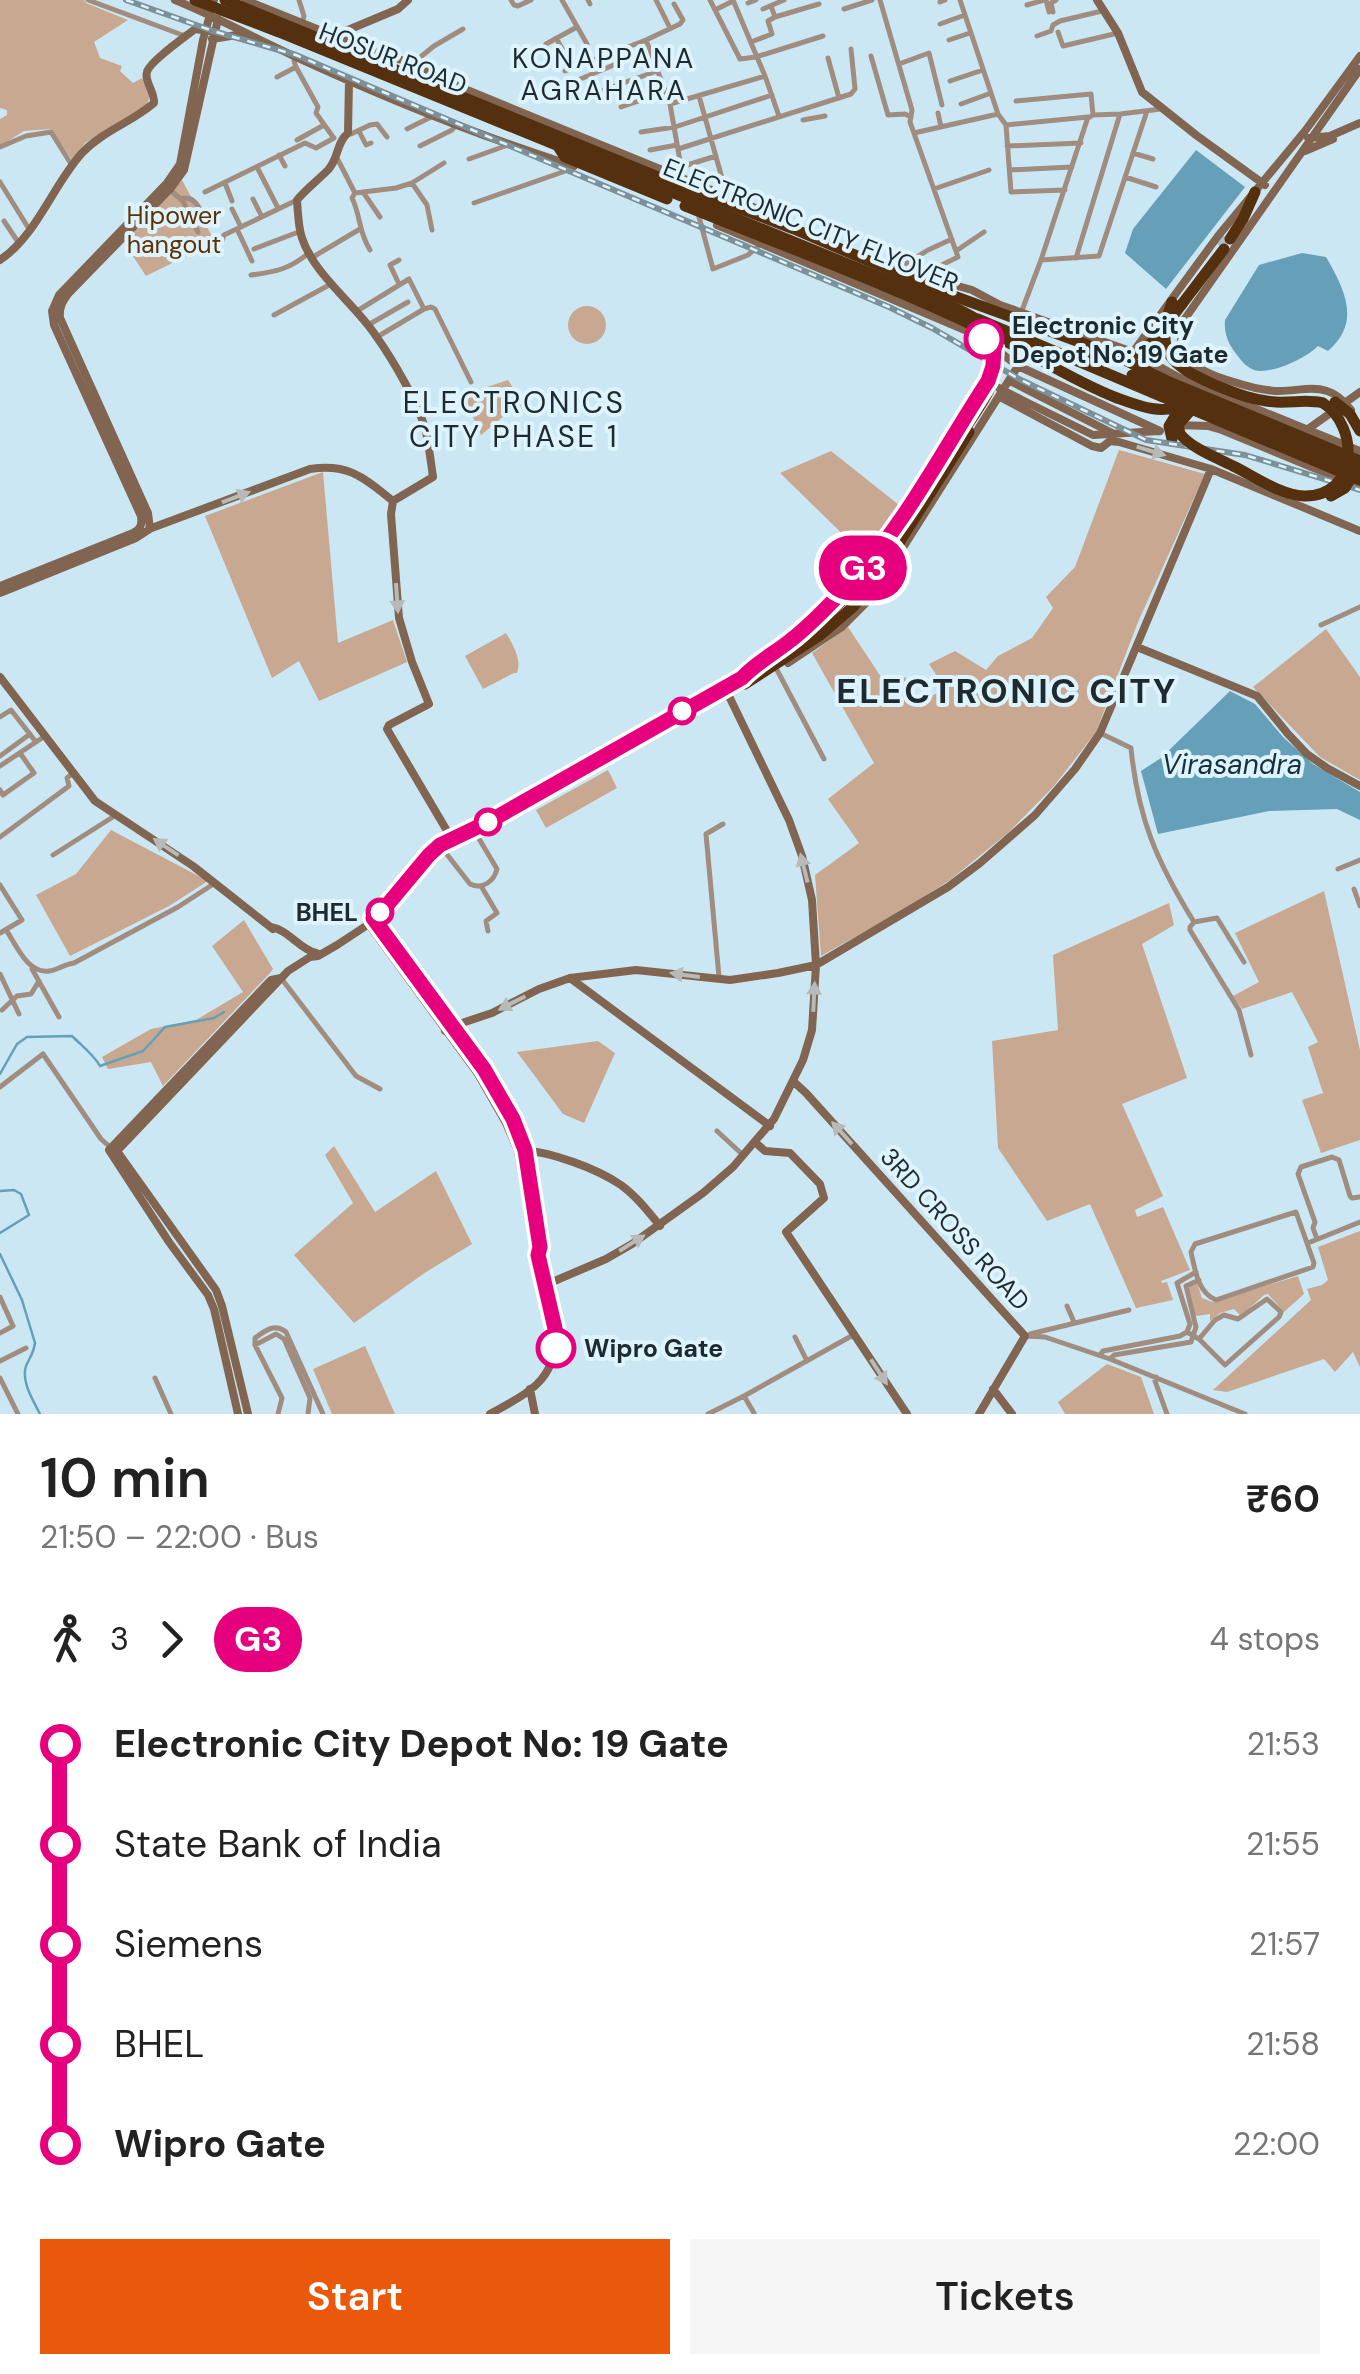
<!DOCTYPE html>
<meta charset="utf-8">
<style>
body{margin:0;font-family:"DM Sans",sans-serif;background:#f6f6f6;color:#222;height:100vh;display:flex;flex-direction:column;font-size:38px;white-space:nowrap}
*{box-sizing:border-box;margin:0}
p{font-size:32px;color:#767676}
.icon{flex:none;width:55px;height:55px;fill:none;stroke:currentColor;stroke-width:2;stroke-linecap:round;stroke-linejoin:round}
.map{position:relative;height:1414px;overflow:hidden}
.details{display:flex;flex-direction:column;background:#fff;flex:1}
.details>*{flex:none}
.badge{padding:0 20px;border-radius:32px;font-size:35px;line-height:65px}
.map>.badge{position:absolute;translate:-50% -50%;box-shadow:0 0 0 5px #fff}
.legs{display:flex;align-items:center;gap:15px;height:110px;padding:0 40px;font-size:32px}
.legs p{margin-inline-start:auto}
.head{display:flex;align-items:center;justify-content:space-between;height:170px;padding:0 40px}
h1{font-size:55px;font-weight:600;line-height:75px}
.cta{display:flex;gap:20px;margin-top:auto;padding:20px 40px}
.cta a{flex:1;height:115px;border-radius:0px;background:#ea580c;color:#fff;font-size:40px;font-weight:600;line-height:115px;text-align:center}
.cta a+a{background:#f6f6f6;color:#222}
ul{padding:0 40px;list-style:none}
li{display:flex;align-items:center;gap:35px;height:100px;font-size:38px}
li i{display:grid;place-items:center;width:15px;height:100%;margin:0 12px;background:currentColor}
li i::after{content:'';width:25px;height:25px;margin:-12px;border:8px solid;border-radius:50%;background:#fff}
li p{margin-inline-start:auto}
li:first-child i{background:linear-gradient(#0000 50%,currentColor 0)}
li:last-child i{background:linear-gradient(currentColor 50%,#0000 0)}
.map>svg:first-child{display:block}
.green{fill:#c8a890}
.water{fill:#65a0b8}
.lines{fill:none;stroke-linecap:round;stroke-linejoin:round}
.stream{stroke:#65a0b8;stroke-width:2.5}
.highway-tunnel{stroke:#a9c1cc;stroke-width:11;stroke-dasharray:11 5.5;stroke-linecap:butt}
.street{stroke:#a18d7f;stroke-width:5}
.secondary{stroke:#816550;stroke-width:8}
.highway{stroke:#55300f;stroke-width:11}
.rail-casing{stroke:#7b9098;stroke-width:6}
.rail{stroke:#ddf3fd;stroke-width:2.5;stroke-dasharray:8;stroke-linecap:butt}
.highway-bridge{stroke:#55300f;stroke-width:11}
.oneway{fill:#b8bab8}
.line-1-casing{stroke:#fff;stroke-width:22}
.line-1{stroke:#e6007e;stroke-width:15}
.stop-1-dot{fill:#fff;stroke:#e6007e;stroke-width:5}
.labels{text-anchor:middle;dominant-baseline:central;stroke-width:8;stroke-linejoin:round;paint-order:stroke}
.street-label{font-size:25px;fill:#1f2a2e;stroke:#ddf3fd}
.park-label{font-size:25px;fill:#5c3106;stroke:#ddf3fd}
.stop-label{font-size:25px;font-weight:bold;fill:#1f2a2e;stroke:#ddf3fd;text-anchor:start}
.neighbourhood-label{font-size:28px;letter-spacing:2.5px;fill:#1f2a2e;stroke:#ddf3fd}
.water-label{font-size:28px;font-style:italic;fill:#15323d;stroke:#ddf3fd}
.quarter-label{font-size:30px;letter-spacing:2.5px;fill:#1f2a2e;stroke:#ddf3fd}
.district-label{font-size:35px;font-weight:bold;letter-spacing:2.5px;fill:#1f2a2e;stroke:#ddf3fd}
</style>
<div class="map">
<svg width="1360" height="1414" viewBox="0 0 1360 1414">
<rect width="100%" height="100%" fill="#cbe7f3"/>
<path class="green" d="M 0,0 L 84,0 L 86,3 L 128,20 L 94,42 L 100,58 L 122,66 L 120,71 L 133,83 L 142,78 L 150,95 L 147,105 L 85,143 L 72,160 L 51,129 L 24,131 L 0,146 L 0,119 L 7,115 L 7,110 L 0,108 Z
M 182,180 L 215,242 L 146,276 L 123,241 Z
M568 325a19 19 0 1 1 38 0a19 19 0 1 1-38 0Z
M 508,380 L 527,410 L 505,415 L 481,435 L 463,395 Z
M 1119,450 L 1205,474 L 1138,622 L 1096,732 L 1054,786 L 1009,832 L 950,880 L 905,909 L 821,956 L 815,875 L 859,843 L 828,799 L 874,763 L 812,653 L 848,627 L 887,686 L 905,677 L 921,703 L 945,688 L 929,664 L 955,651 L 986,670 L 998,656 L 1032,638 L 1053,608 L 1046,597 L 1075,567 Z
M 831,451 L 899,505 L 863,554 L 780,473 Z
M 323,472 L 338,643 L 393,620 L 407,662 L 319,701 L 299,661 L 272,678 L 205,516 Z
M 1326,629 L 1360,677 L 1360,780 L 1320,757 L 1253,687 Z
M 506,633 C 513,645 522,659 517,673 L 514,673 L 483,689 L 465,656 Z
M 608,770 L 617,788 L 546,828 L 536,810 Z
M 111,830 L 208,881 L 169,906 L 70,956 L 36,895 L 76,874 Z
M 1324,891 L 1360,1050 L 1360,1140 L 1321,1153 L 1302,1100 L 1323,1093 L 1308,1047 L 1318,1042 L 1292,992 L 1242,1009 L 1233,996 L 1259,982 L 1235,933 Z
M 1169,903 L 1174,925 L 1142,944 L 1187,1078 L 1122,1104 L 1163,1196 L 1135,1210 L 1137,1217 L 1163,1207 L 1190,1270 L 1161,1281 L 1162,1283 L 1167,1282 L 1173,1300 L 1136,1308 L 1090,1204 L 1047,1221 L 998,1148 L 992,1041 L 1058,1030 L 1053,955 Z
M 244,920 L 273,969 L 270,973 L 163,1086 L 151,1062 L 108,1069 L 102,1057 L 151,1029 L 196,1020 L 243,992 L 212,946 Z
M 598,1041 L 615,1053 L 584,1123 L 563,1114 L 517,1052 Z
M 334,1146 L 375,1212 L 436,1171 L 472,1244 L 426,1272 L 354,1323 L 294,1255 L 353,1203 L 325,1155 Z
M 1360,1231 L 1360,1367 L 1353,1352 L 1335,1372 L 1324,1359 L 1227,1392 L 1213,1390 L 1311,1300 L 1307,1289 L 1322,1285 L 1328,1280 L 1318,1247 Z
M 1298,1276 L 1304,1294 L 1284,1312 L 1268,1294 L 1264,1295 L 1241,1316 L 1234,1309 L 1220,1313 L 1210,1321 L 1210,1314 L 1196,1316 L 1186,1287 L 1197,1283 L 1202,1298 L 1212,1302 Z
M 365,1346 L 395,1414 L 332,1414 L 313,1369 Z
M 1107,1364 L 1141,1377 L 1154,1414 L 1065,1414 L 1058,1402 Z"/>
<path class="water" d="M 1196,150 L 1245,187 L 1166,289 L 1125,253 L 1133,229 Z
M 1302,253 L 1326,257 C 1347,293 1360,323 1328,351 L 1318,346 C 1306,358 1276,372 1259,371 C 1247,370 1240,359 1234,351 C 1227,341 1224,332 1225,320 L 1259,265 Z
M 1230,691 L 1255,704 L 1283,737 L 1313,764 L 1360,792 L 1360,820 L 1337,809 L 1269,811 L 1158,834 L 1141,771 L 1161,758 Z"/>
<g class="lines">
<path class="stream" d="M 0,1074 L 17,1044 L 27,1037 L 72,1036 C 82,1046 93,1054 100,1066 L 143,1051 L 165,1027 L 214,1018 L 224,1012
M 0,1191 L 14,1190 L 21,1194 L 29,1215 L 0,1233
M 0,1254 L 22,1300 L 35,1343 C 34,1352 30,1357 26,1366 C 21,1382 33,1400 40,1414"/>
<path class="highway-tunnel" d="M 1218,245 L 1225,235"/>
<path class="street" d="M 88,0 L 185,36
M 299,0 L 304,16 L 302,23
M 511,0 L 514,5 L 518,6 L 531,0
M 562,0 L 587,44
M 588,0 L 590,4
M 656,0 L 670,28
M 710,0 L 740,59 L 756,57 L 823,36
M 733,0 L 765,76 L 779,116
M 880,0 L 912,110 L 910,122 L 958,257 L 919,276
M 960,0 L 998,114 L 1006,125 L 1011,192 L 1065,190
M 1046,0 L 1049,12
M 940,2 L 945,0
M 748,3 L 756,0
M 1027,5 L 1044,0
M 763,9 L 784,0
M 844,9 L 872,0
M 715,10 L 733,1
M 1053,12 L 1051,3 L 1056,0
M 775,17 L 819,4
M 940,24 L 965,15
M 1058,32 L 1063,46 L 1118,33
M 1037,36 L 1051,31 L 1053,25 L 1060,21 L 1102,11
M 556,38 L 568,59
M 646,40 L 670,104 L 683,178
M 949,40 L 970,33
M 751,42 L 772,34 L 768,21 L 775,17 L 771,6
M 546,44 L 577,27
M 871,56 L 888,115 L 905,114 L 911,117
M 296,58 L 294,61 L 296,67 L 318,107 L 316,113 L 333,137
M 828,58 L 839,98
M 413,63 L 434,46 L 463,29
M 899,64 L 929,53 L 942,105
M 565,71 L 646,40 L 680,24 L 683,20 L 674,4
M 277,77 L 296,67
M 950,81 L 983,70
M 571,83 L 649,50
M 699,96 L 727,196
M 584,97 L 657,71
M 1016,101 L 1091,94 L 1093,115
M 670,104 L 765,76
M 961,104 L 991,93
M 621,107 L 665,92
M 938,113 L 941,127
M 1090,117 L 1093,115 L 1120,114 L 1161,109
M 803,120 L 825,116
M 1006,125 L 1088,117 L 1041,260 L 1021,313
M 407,129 L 431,117
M 359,131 L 366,145 L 371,143
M 641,132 L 675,127 L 772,95
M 348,133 L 351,134 L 370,125 L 377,124 L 387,137
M 914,133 L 998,114
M 297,140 L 324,125
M 420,146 L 452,130 L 456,125
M 1007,146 L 1081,143
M 0,147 L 26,136 L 51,132 L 71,164
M 678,149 L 851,94 L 855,89 L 851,49
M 650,150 L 677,145
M 1133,153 L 1153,159
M 279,155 L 285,166
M 337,158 L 355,193 L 352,198 C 361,216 358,231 370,250
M 469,159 L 508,145
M 257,167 L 278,208
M 681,167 L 716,156
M 1010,170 L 1072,167
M 1125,177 L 1156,187
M 0,182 L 29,229
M 225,183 L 232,201
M 412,183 L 444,163
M 934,189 L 989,170
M 170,190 L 183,201 L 198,232
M 205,192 L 305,143 L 316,148 L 334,138
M 363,192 L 380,217
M 355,193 L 396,188 L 412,183 L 427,205 L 432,230
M 181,199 C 192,195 198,204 202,214
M 253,199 L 261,215
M 474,203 L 574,168
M 232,209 L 241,227
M 699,217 L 713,269 L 748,255 L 761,244
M 4,221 L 18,242
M 237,229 L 252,261
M 222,241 L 224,235 L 297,200
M 254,249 L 301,231
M 956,251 L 984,232
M 313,257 L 360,229
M 1076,258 L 1120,114
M 399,260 L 390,265 L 399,284
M 1041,260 L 1099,256 L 1147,111
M 899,268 L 928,250 L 952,239
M 251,275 C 276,272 290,269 310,252
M 357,311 L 409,279 L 424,309
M 274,315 L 331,284
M 368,325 L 408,302
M 377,337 L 424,309 L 431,307 L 435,309 L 471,382
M 1321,625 L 1360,607
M 777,670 L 824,759
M 0,717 L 11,710 L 36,742
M 1100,733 L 1131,748 C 1138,819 1157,862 1194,922
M 0,756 L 30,734
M 0,766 L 45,736
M 0,790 L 3,795 L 34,773 L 20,753
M 0,837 L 69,786 L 67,778 L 73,773
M 442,848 L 470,884 C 483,890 494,881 497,869 L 475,832
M 53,855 L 116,815
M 1338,869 L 1360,860
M 0,885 L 22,920 L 0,933
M 481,886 L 497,913 L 486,921 L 488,931
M 1354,889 L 1360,906
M 1194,922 L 1190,927 L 1190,930 L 1239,1010 L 1251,1055
M 1194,922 L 1217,918 L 1244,962
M 6,930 C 16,944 27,974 49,971 C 58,970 64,964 74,963 L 178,907 L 215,883
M 32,969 L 59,1017
M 0,974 L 19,1014
M 719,977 L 706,834 L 723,824
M 281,978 L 356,1076 L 380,1089
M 2,1010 L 17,996 L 31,994 L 39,981
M 0,1087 L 43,1054 L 101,1139 L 110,1147
M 717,1131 L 744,1156
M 1296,1212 L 1314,1263 L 1313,1267 L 1216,1300 C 1198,1293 1195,1270 1191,1252 L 1195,1244 Z
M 1317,1239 L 1313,1228 L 1315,1222 L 1298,1174 L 1301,1167 L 1332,1157 L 1339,1160 L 1350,1196 L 1352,1198 L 1360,1197
M 1308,1243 L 1360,1222
M 0,1297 L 13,1326 L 0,1333
M 1067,1306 L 1074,1322
M 1187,1332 L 1199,1339 L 1225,1365 L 1279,1317 L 1281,1312 L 1267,1299 L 1238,1319 L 1224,1315 L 1215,1320 L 1199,1339
M 1030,1334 L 1129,1310
M 1025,1336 L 1045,1337 L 1110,1359 L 1245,1414
M 795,1337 L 807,1361
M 255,1345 L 255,1338 C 266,1330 275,1323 286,1332 L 323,1414
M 255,1345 L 276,1334 L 284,1339 L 310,1398 L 308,1414
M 255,1345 L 282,1398 L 278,1414
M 1100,1355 L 1103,1351 L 1180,1336 L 1187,1332 L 1190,1324 L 1177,1283 L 1196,1272
M 1110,1359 L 1114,1355 L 1191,1342 L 1196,1327 L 1186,1286 L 1199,1280
M 0,1361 L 26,1348
M 1156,1377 L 1155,1381 L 1167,1414
M 0,1378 L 18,1414
M 155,1378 L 171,1414
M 744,1396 L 754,1413
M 708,1414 L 744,1396 L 855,1334"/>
<path class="secondary" d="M 175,0 C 215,16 254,38 294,56 C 385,98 479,136 574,166
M 245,0 L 379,54 L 413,63 L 455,85 L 777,217
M 1097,0 L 1118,33 L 1142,92 L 1196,135 L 1265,185
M 336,35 L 398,9 L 408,0
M 212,39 L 243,34
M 349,80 L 348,133 C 336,143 339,158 328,170 C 318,180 306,189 297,200 C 298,212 298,226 302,238 C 314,275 355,304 376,336 C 393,360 419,404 426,432 C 429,447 431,462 433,477 L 393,501
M 1308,138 L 1330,136 L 1360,123
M 1305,151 L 1333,139
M 717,225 L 979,336 L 1018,366 L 1160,431
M 0,260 C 37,235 53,185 82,153 C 103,131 132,122 154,103 C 155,92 144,81 147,72 C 149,62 185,37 195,29 L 209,31
M 905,271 L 972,290 L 1000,305 L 1133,352 L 1178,377 L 1360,451
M 1133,352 L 1218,236 L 1305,131 L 1360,56
M 1010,381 L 1112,433
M 999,388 L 1022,400
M 1000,397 L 1092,446 L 1101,448 L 1110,441 L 1119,442 L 1211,469 L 1360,531
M 1024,401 L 1093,435 L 1159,431
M 1351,410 C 1345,402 1337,394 1327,391 C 1312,386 1296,391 1280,391 C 1264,391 1249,387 1234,382 C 1202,373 1171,360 1184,320 L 1360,69
M 1177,425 L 1208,426 L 1222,430 L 1360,487
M 1308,429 L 1360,392
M 393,501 L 391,514 L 399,618 L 412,662 L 429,704 L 389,725 L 387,729 L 453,841
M 149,529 L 310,469 C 349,463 364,478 393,501
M 871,558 L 896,526 L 989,377
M 0,586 L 133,533 C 141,529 142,525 141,516 L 54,325 L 52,311 L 59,295 L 167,183 L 180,164 L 203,40 L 214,0
M 0,593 L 136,538 L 150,529 L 148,513 L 60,318 C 59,308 62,302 68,294 L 171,188 L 184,170 L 218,19
M 817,617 L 856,576
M 1137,647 L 1257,696 L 1288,734 L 1307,754 L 1327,768 L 1360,786
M 788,663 L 842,627 L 871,598 L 1018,366
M 0,677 L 95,801 L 193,866 L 273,929
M 718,691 L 741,678 L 803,629
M 373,918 L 484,1069 L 513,1119 L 525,1150 L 540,1247 L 538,1255 C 547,1296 573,1349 537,1384 C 525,1396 506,1405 490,1414
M 367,922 L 478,1074 L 506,1123 L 518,1151 L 534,1247 L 538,1255
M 271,927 C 289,930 299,949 316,953
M 570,978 L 770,1126
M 445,1031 L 453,1026 L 492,1013 L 539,989 L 570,978 L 636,970 L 730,980 L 778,973 L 816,965 L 948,887 L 980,863 L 1035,815 L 1075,769 L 1100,733 L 1211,469
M 794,1082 L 806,1093 L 1025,1336 L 979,1414
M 756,1143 L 765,1151 L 790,1153 L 820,1184 L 824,1198 L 786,1232 L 907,1414
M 522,1150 C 551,1152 596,1168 621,1185 C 636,1196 648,1211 660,1226
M 545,1285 L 606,1259 L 632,1244 L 703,1193 L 733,1167 L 774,1119 L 803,1060 L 812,1030 L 816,965 L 812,900 L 802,856 L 789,820 L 727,692
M 530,1389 L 535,1414
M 993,1389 L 1012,1414
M 238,1414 L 214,1309 L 208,1295 L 169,1242 L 109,1150 L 271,980 L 281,978
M 248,1414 L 222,1306 L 216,1290 L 117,1151 L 288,971 L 310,957 L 318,956 L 337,945 L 375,920 L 385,911 L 430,857 L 442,847 L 749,682"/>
<path class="highway" d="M 225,0 L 678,185 L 794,229 L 932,288 L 1115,355 L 1167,381 L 1360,461
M 685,206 C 784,246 885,283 981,329 C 1027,350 1070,380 1117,398 C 1139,406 1161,415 1183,405
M 1230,239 L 1243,219 L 1255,192
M 1172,302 C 1154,353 1170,365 1215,385 C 1235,393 1254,401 1276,402 C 1292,403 1308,399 1323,403
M 1182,304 L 1224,249
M 978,319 L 1360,480
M 1132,375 L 1355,468
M 1180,434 L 1178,425 L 1192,409
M 1172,439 L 1169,426 L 1180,408
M 796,644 L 847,596 L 889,545
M 745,684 L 819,636 L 854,606 L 892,554 L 969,432"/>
<defs>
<path id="rail" d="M 126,0 L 213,31 L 296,55 L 889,307 L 932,328 L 1019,379 L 1146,440 L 1245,455 L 1360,490"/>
</defs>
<use href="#rail" class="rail-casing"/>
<use href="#rail" class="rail"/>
<path class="highway-bridge" d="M 195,0 L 279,32 L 958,309 C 967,314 978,319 986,326 C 1019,356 982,402 965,429
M 557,145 L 565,157 L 667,199
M 1082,354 C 1140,371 1150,345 1182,304
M 1335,402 L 1350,414 L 1360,431
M 1180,434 C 1193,449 1215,457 1233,466 C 1254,476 1280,495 1304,496 C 1358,497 1360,427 1323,403
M 1331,496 L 1345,488 L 1360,463"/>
</g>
<defs><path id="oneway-solid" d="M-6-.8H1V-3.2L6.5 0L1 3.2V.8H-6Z" transform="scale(2.5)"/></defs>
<g class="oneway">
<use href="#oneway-solid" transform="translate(1151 451) rotate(17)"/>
<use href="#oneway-solid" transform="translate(236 497) rotate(-21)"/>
<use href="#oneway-solid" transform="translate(397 598) rotate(86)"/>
<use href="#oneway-solid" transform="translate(166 847) rotate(-146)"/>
<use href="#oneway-solid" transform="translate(804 868) rotate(-104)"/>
<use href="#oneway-solid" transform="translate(685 975) rotate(-172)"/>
<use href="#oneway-solid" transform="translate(814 997) rotate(-87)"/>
<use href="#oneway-solid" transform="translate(512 1003) rotate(153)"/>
<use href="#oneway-solid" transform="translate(842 1133) rotate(-132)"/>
<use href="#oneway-solid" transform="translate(632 1243) rotate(-32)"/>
<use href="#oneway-solid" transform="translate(879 1372) rotate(57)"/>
</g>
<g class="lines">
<defs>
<path id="line-1" d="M 556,1348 L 557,1337 L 538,1255 L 540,1247 L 525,1150 L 513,1119 L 484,1069 L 373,918 L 383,910 L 429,855 L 440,845 L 488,822 L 742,678 C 756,663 775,653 791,640 C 813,623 833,601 852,581 C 907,522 944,448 988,381 L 993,366 L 994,348 L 984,339"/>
</defs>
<use href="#line-1" class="line-1-casing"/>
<use href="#line-1" class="line-1"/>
</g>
<g class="stop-1-dot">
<circle cx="984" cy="339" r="18"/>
<circle cx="682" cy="711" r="12"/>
<circle cx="488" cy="822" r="12"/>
<circle cx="380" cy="912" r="12"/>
<circle cx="556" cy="1348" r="18"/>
</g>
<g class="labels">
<g class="street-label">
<text transform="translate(393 58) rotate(21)">HOSUR ROAD</text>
<text transform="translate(811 225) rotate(22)">ELECTRONIC CITY FLYOVER</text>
<text transform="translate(955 1229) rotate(48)">3RD CROSS ROAD</text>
</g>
<g class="park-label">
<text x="174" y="215">Hipower<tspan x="174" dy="29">hangout</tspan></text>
</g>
<g class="stop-label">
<text x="1012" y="325">Electronic City<tspan x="1012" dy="29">Depot No: 19 Gate</tspan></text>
<text x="358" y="912" text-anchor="end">BHEL</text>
<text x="584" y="1348">Wipro Gate</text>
</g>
<g class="neighbourhood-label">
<text x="604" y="58">KONAPPANA<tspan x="604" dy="32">AGRAHARA</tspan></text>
</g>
<g class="water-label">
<text x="1232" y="764">Virasandra</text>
</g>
<g class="quarter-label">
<text x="514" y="402">ELECTRONICS<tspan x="514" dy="34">CITY PHASE 1</tspan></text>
</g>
<g class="district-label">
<text x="1007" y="691">ELECTRONIC CITY</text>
</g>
</g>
</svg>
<b class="badge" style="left:863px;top:568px;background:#e6007e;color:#fff">G3</b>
</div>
<section class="details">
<div class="head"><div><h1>10 min</h1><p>21:50 – 22:00 · Bus</p></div><b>₹60</b></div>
<div class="legs"><svg class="icon" aria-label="walk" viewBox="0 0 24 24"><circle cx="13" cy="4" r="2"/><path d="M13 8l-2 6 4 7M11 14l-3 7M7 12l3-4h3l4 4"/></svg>3<svg class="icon" aria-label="forward" viewBox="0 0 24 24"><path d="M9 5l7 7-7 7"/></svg><b class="badge" style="background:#e6007e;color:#fff">G3</b><p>4 stops</p></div>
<ul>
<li><i style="color:#e6007e"></i><b>Electronic City Depot No: 19 Gate</b><p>21:53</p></li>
<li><i style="color:#e6007e"></i><span>State Bank of India</span><p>21:55</p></li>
<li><i style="color:#e6007e"></i><span>Siemens</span><p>21:57</p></li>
<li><i style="color:#e6007e"></i><span>BHEL</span><p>21:58</p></li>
<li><i style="color:#e6007e"></i><b>Wipro Gate</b><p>22:00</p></li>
</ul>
<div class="cta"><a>Start</a><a>Tickets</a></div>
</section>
